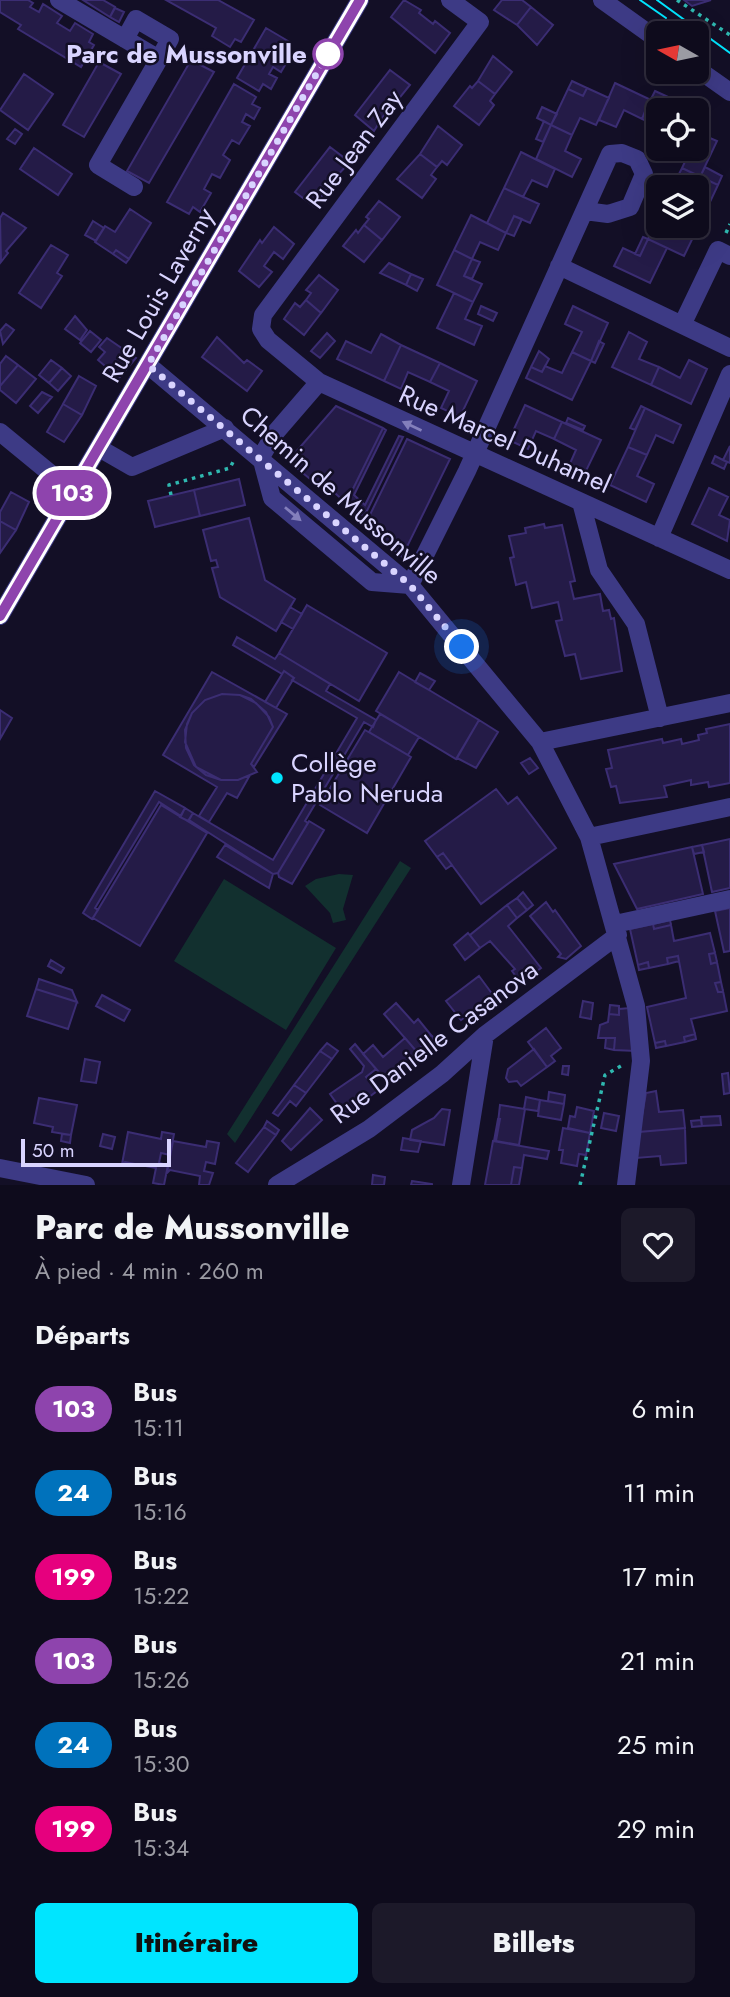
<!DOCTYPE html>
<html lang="fr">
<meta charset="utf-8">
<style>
body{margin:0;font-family:Jost,sans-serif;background:#1c1929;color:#f1f3f6;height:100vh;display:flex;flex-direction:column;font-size:26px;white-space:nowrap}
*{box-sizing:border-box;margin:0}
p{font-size:23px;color:#9b9ba3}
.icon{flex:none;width:38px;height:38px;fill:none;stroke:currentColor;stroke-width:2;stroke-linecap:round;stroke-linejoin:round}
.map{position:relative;height:1185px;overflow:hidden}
.drawer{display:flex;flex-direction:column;background:#0e0b1c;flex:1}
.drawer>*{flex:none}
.badge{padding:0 14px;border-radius:23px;font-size:24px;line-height:46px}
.needle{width:46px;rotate:279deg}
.controls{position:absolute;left:646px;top:21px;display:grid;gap:14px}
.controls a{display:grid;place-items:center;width:63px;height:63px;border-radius:10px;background:#0e0b1c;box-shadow:0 7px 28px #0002,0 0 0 2px #2e2b3b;font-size:35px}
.scale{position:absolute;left:21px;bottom:18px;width:150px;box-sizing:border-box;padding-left:7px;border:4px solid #d9d4ff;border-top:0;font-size:19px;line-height:24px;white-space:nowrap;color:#d9d4ff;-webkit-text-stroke:5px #130f26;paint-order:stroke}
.you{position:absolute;width:35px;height:35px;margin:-18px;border:5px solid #fff;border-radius:50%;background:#1a73e8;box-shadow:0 0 0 10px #1a73e833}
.map>.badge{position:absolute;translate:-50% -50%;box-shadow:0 0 0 4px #fff}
h2{padding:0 35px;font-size:26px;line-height:63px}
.round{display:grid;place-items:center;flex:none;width:74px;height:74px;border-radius:10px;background:#1c1929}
.overview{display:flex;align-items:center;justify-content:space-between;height:119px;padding:0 35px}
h1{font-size:33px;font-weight:800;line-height:52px}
.primary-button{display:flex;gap:14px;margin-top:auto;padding:14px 35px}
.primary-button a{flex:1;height:80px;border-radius:10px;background:#00e5ff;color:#111;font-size:28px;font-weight:800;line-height:80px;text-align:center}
.primary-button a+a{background:#1c1929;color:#f1f3f6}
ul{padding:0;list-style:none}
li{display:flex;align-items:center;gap:21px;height:84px;padding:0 35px}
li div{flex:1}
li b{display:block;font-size:26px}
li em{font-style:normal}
li .badge{min-width:77px;font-weight:700;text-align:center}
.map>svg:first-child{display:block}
.green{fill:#12302f}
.building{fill:#241b47;stroke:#3b2d73;stroke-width:2}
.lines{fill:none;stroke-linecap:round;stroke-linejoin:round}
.path{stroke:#2fb8b0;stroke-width:3.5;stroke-dasharray:3.5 5;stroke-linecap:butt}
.minor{stroke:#3d3a85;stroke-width:18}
.tram{stroke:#00e5ff;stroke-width:2}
.oneway{fill:#837fbc}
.line-casing{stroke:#fff;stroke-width:16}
.line{stroke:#8e44ad;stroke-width:10}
.walk{stroke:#d9d4ff;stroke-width:7;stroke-dasharray:0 12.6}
.stop-dot{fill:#fff;stroke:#8e44ad;stroke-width:3.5}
.poi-dot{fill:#00e5ff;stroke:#130f26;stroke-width:2.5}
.labels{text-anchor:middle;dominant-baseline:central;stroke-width:5;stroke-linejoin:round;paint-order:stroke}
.stop-label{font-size:26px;font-weight:bold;fill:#d9d4ff;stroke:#130f26;text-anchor:end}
.street-label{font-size:26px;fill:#d9d4ff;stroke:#130f26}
.poi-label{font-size:26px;fill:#d9d4ff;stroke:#130f26;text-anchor:start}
</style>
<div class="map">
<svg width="730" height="1185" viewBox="0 0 730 1185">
<rect width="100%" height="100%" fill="#130f26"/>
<path class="green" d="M 400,861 L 411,868 L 235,1143 L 227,1134 Z
M 339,874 L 353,875 L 343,909 L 346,920 L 333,923 L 330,913 L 305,886 L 316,879 Z
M 224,879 L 336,948 L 286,1030 L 174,961 Z"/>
<path class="building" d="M 0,0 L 28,0 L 33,3 L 30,7 L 39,12 L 43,4 L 62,16 L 57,23 L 70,31 L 75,23 L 93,34 L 89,42 L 94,45 L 81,67 L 18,29 L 21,25 L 0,12 Z
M 83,0 L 103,0 L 115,7 L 110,17 Z
M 166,0 L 218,0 L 254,20 L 241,42 L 235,39 L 230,47 L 212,36 L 216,28 Z
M 404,0 L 421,10 L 419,13 L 433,24 L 435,21 L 450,33 L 435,53 L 391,17 Z
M 502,0 L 522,0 L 531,7 L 517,25 L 494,10 Z
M 684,0 L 711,0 L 692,6 Z
M 531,7 L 553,25 L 537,45 L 517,25 Z
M 115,8 L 124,12 L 119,22 L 110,17 Z
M 266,28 L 288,41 L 284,48 L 292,53 L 281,72 L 273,67 L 269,74 L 277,78 L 271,89 L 263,84 L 259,91 L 237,78 Z
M 493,56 L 512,72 L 495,94 L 478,81 Z
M 191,60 L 214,72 L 149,183 L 127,171 Z
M 99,62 L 121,74 L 84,137 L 63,125 Z
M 390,70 L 410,85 L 397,101 L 394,99 L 374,131 L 355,115 Z
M 24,74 L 53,94 L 28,130 L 0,110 Z
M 478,81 L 495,94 L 490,101 L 494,105 L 479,125 L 454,106 L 470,86 L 472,88 Z
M 572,81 L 587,88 L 583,96 L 568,89 Z
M 615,83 L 651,100 L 642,119 L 624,110 L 616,127 L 599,120 Z
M 234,84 L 256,97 L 252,104 L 260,108 L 254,119 L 246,114 L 242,122 L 250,126 L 239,144 L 232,140 L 223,155 L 230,160 L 220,178 L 212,174 L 204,189 L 211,193 L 200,212 L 193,207 L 189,214 L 167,202 Z
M 587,88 L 609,98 L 596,125 L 580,118 L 572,135 L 551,125 L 568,89 L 583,96 Z
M 655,91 L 690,107 L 688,110 L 658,110 L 658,115 L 646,109 Z
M 542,107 L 557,114 L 551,125 L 537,118 Z
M 646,109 L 658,115 L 658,126 L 642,119 Z
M 696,118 L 706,122 L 700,134 L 696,132 Z
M 544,121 L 551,125 L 543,142 L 536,139 Z
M 551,125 L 572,135 L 565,151 L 581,159 L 572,177 L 536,159 Z
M 438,126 L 462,145 L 447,165 L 442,161 L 437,167 L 420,154 Z
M 15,129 L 22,134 L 15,144 L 7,139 Z
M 696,132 L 717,141 L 700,177 L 682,168 L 690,151 L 684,149 L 696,149 Z
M 330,147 L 350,162 L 330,183 L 315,207 L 295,192 Z
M 34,148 L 72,174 L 58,195 L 20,169 Z
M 521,152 L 555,169 L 547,187 L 532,180 L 523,197 L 504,188 Z
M 420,154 L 437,167 L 431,175 L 436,179 L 422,198 L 397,179 Z
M 705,167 L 722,176 L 718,185 L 700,177 Z
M 682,168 L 718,185 L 701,221 L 696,219 L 696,187 L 673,186 Z
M 504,188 L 539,204 L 530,223 L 514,216 L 506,233 L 487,223 Z
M 379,201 L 400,217 L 382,240 L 364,225 L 369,219 L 366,217 Z
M 130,209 L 151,223 L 129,259 L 116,250 L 113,254 L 95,242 L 105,226 L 115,232 Z
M 3,213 L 26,228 L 6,251 L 8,253 L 1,262 L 0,218 Z
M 471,215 L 506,233 L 498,250 L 480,242 L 472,259 L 454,250 Z
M 514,216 L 522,219 L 514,236 L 506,233 Z
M 696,219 L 701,221 L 684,256 L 648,239 L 657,221 L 658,226 L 674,229 L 676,226 L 696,226 Z
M 93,221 L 104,228 L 96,241 L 85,235 Z
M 364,225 L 382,240 L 364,262 L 343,246 L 356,230 L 358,233 Z
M 274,227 L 294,244 L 283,259 L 274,252 L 264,266 L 272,272 L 259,287 L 239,271 L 260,240 L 262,243 Z
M 643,237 L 648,239 L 640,256 L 635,254 Z
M 648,239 L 667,248 L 650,283 L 614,266 L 623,248 L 640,256 Z
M 51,245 L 68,255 L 57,273 L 62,276 L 41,308 L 19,293 Z
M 116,250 L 129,259 L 126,263 L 113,254 Z
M 454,250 L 472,259 L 464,276 L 482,284 L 473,302 L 437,285 Z
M 472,259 L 480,262 L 472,279 L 464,276 Z
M 389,263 L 411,274 L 406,285 L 380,273 Z
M 411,274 L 423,279 L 417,291 L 406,285 Z
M 319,275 L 338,290 L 321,313 L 306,300 L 311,293 L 306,290 Z
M 454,293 L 473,302 L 465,319 L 482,326 L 474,345 L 437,328 Z
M 306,300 L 321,313 L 304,335 L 284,319 L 295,303 L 300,307 Z
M 481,306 L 497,313 L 493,321 L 478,314 Z
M 573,306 L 608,323 L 591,361 L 572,352 L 582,332 L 565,324 Z
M 75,316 L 87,330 L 80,340 L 65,329 Z
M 6,324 L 14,330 L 3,344 L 0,331 Z
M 90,331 L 101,340 L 91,352 L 80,343 Z
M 629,332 L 647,342 L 639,359 L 659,367 L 651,385 L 612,367 Z
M 327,333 L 335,341 L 320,358 L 311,351 Z
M 381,334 L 401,345 L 384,381 L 337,359 L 346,341 L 371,353 Z
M 217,337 L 244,363 L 247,360 L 262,371 L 247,391 L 202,357 Z
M 107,338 L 136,358 L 119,378 L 98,360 L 105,352 L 99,347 Z
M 599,341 L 604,344 L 595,363 L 591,361 Z
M 401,345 L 440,363 L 430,382 L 408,372 L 401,389 L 384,381 Z
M 539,351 L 549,359 L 542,372 L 531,367 Z
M 572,352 L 591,361 L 572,400 L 526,378 L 531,367 L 542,372 L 545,366 L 562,373 Z
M 6,356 L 18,365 L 0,386 L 0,364 Z
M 51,360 L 62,368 L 49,383 L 39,375 Z
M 689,360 L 707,369 L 691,404 L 651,385 L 659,367 L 680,378 Z
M 440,363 L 477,381 L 460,417 L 441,408 L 449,391 L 430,382 Z
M 18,365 L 36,379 L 16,403 L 0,390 L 0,386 Z
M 62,368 L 71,376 L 58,391 L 49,383 Z
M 79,376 L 96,386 L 82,415 L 63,404 Z
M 42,392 L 52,397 L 38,413 L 30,406 Z
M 63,404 L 82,415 L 64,442 L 47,432 Z
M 525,405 L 562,422 L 554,439 L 536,431 L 528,449 L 509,440 Z
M 336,406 L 383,428 L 346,503 L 327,486 L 325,491 L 288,461 Z
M 641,406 L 645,408 L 635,430 L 630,428 Z
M 645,408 L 681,425 L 673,443 L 656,435 L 647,455 L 628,447 Z
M 568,418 L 585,426 L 583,430 L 566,423 Z
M 562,422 L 601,440 L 584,475 L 568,468 L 576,450 L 554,439 Z
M 383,428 L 386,430 L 354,495 L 365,505 L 399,436 L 403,437 L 364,517 L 356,510 L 360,505 L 355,501 L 351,506 L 346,503 Z
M 407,439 L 450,459 L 402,557 L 365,525 Z
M 730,446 L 730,463 L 723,460 Z
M 628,447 L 647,455 L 637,476 L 654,484 L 646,502 L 610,485 Z
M 715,456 L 727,462 L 724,469 L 712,463 Z
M 239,479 L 245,505 L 200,516 L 194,490 Z
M 709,488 L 728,497 L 719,515 L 730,520 L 727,541 L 692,524 Z
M 194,490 L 200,516 L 155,527 L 148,501 Z
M 11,492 L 29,502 L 16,530 L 0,521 L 0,512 Z
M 249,518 L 265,580 L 295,599 L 276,631 L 220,597 L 212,568 L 218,567 L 216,560 L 211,561 L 203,530 Z
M 0,521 L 16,530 L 0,553 Z
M 544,524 L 545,528 L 562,525 L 575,581 L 570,582 L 574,599 L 600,594 L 603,611 L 609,610 L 611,619 L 614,618 L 622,671 L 581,679 L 575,654 L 565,656 L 556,621 L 562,620 L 558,602 L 532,608 L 526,582 L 516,585 L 510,558 L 514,557 L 509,536 L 526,533 L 525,528 Z
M 307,605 L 387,653 L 359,701 L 279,653 Z
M 290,607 L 302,614 L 293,629 L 281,622 Z
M 237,637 L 275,659 L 279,653 L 330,684 L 326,691 L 376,720 L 373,727 L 364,722 L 305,821 L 308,823 L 278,873 L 273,874 L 189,820 L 193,813 L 273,860 L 357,718 L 292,680 L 294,678 L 284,671 L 282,674 L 233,645 Z
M 284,671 L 294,678 L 276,708 L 265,702 Z
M 212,672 L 287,714 L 254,767 L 251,764 L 273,727 L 269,717 L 256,703 L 240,695 L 222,694 L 205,700 L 192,713 L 187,724 L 185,742 L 196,767 L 221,780 L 238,780 L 250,775 L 237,798 L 227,793 L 209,822 L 199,816 L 217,787 L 163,755 Z
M 399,672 L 479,720 L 456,759 L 376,711 Z
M 420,673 L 435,681 L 429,690 L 415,682 Z
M 222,694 L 240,695 L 251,699 L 266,712 L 273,727 L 251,764 L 257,772 L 238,780 L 221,780 L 206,775 L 194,765 L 186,748 L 185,730 L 192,713 L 205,700 Z
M 0,710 L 12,718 L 0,739 Z
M 380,714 L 419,737 L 408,755 L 369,732 Z
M 479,720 L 498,732 L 476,768 L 457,758 Z
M 730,724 L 730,783 L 709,787 L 708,782 L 691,785 L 691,780 L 664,786 L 667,797 L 620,803 L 616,786 L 611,787 L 606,769 L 612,768 L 608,750 L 662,739 L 663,743 L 681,739 L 682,744 L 699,740 L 698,735 L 707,733 L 706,729 Z
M 365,730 L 411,757 L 367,833 L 320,805 Z
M 530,758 L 538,768 L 529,774 L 521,763 Z
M 496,789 L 508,804 L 517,797 L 556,848 L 481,904 L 443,853 L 437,857 L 425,841 Z
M 155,791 L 185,808 L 181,816 L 159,802 L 95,908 L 98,910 L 92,919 L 83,913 Z
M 161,805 L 207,833 L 140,946 L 93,918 Z
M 185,808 L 193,813 L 188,821 L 180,817 Z
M 309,821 L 324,830 L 292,884 L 279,877 L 278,873 Z
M 730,839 L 730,888 L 712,892 L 702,845 Z
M 225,845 L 273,874 L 269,888 L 217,857 Z
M 702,845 L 704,852 L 694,854 L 692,847 Z
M 692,847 L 703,894 L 637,909 L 614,864 Z
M 443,853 L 452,865 L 446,869 L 437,857 Z
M 523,892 L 533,905 L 527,910 L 517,898 Z
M 517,898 L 527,910 L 517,918 L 507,905 Z
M 546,902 L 553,912 L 555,910 L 581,946 L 566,959 L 558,957 L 561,954 L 530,916 Z
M 507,905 L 517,918 L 508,926 L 541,968 L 521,983 L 512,971 L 515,969 L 490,941 L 480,948 L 470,935 Z
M 730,908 L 730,951 L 724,952 L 715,911 Z
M 670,920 L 671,925 L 654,929 L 653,924 Z
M 653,924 L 654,929 L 671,925 L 674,941 L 710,933 L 715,953 L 709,954 L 711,964 L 717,962 L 721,982 L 715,983 L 718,992 L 723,991 L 727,1011 L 691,1019 L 695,1034 L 684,1037 L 685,1042 L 666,1046 L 665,1041 L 655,1043 L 647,1007 L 686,998 L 678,956 L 667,958 L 668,964 L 649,968 L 648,962 L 638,965 L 630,929 Z
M 468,933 L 480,948 L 465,960 L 454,945 Z
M 715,953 L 717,962 L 711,964 L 709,954 Z
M 678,956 L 679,961 L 668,964 L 667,958 Z
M 51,960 L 64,968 L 61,973 L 48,966 Z
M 648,962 L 649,968 L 639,970 L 638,965 Z
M 479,976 L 493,995 L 461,1020 L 446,1001 Z
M 39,979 L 72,990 L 77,1002 L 36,989 Z
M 721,982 L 723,991 L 718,992 L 715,983 Z
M 36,989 L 77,1002 L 68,1029 L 27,1016 Z
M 102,995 L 130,1010 L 124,1021 L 96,1006 Z
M 583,1001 L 593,1003 L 591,1019 L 580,1017 Z
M 396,1003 L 414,1023 L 418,1019 L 431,1035 L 417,1052 L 384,1014 Z
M 610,1005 L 619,1006 L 619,1015 L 609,1014 Z
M 630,1008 L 636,1051 L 614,1050 L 615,1038 L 598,1038 L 600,1025 L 608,1022 L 609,1014 L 619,1015 L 619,1009 Z
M 546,1028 L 561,1048 L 551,1056 L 555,1061 L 547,1067 L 528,1042 Z
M 695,1034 L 696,1039 L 685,1042 L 684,1037 Z
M 431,1035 L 434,1038 L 425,1046 L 422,1043 Z
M 405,1038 L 417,1052 L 385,1079 L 363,1054 L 373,1045 L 383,1057 Z
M 606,1038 L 615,1038 L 614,1050 L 605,1048 Z
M 665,1041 L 666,1046 L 656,1048 L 655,1043 Z
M 327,1043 L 338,1051 L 332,1059 L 320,1051 Z
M 355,1044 L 376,1069 L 366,1077 L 377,1091 L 345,1115 L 330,1094 L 362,1072 L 364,1066 L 350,1049 Z
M 534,1049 L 547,1067 L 521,1086 L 517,1081 L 509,1082 L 506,1078 L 508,1069 Z
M 320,1051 L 332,1059 L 306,1093 L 294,1085 Z
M 85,1059 L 100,1062 L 96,1083 L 81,1081 Z
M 563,1066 L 569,1066 L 568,1075 L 562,1074 Z
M 728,1073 L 730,1093 L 724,1094 L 722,1074 Z
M 294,1085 L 306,1093 L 296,1106 L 290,1101 L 278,1116 L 273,1113 Z
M 656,1091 L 659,1112 L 683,1110 L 685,1128 L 639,1132 L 646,1093 Z
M 549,1092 L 565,1095 L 564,1104 L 548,1101 Z
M 526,1097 L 540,1100 L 538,1111 L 524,1109 Z
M 39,1098 L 77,1105 L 71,1135 L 52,1132 L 53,1127 L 34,1123 Z
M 540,1100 L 564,1104 L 561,1120 L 538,1116 Z
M 500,1105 L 525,1109 L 519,1145 L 496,1141 Z
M 577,1107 L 594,1111 L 590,1133 L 568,1128 L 570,1116 L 575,1117 Z
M 310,1108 L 322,1120 L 291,1150 L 282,1141 Z
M 442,1109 L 450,1110 L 444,1145 L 410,1140 L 412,1130 L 434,1118 Z
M 604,1113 L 619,1116 L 616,1131 L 601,1128 Z
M 720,1116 L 721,1125 L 702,1126 L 701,1117 Z
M 498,1119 L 500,1119 L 496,1141 L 494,1141 Z
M 701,1120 L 702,1126 L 692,1127 L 691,1121 Z
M 267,1121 L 279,1130 L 276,1135 L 264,1127 Z
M 264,1127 L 276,1135 L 248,1172 L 236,1163 Z
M 563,1128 L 590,1133 L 586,1155 L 579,1154 L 577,1166 L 561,1163 L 563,1150 L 559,1150 Z
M 685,1128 L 686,1163 L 661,1165 L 660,1156 L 636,1158 L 639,1132 Z
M 128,1132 L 161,1139 L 162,1132 L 174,1134 L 170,1155 L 161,1153 L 159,1163 L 168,1165 L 164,1185 L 153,1183 L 156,1168 L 125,1162 L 122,1164 Z
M 62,1134 L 71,1135 L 70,1143 L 61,1141 Z
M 103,1134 L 115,1137 L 112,1149 L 100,1146 Z
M 403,1138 L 421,1141 L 418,1152 L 401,1150 Z
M 173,1141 L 206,1147 L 207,1141 L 219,1143 L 215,1164 L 206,1162 L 204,1171 L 213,1173 L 209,1185 L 199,1185 L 200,1176 L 170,1170 L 167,1173 Z
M 493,1141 L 549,1151 L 547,1159 L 524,1155 L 522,1168 L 514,1167 L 511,1185 L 485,1185 Z
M 514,1167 L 522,1168 L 519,1185 L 511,1185 Z
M 373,1175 L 385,1177 L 384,1185 L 372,1185 Z
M 412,1181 L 432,1184 L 432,1185 L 411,1185 Z"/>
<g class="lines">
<path class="path" d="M 677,0 L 730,35
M 726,233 L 730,224
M 171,495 L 169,485 L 230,468 L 234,460
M 580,1185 L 605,1075 L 621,1066"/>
<path class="minor" d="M 59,0 L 159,59 L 98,165 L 134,187
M 450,0 L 480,22 L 263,315 L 261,329 L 268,340 L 319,382 L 730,570
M 602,0 L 658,40
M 125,39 L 136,19 L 170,39 L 159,59
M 696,68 L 730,92
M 559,266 L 730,348
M 682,325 L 718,250 L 730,256
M 148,365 L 410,585 L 540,742 L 589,837 L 636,1006 L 641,1061 L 626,1185
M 319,382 L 275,433 L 261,457 L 272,498 L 372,582 L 410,585
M 0,432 L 73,492
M 99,448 L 132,467 L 225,428
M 581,502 L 599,570 L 636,624 L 660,718
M 659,538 L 730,374
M 410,585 L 467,471 L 610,154 L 622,153 L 637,159 L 644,174 L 630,207 L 608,214 L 585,211
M 0,616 L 360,0
M 540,742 L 730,703
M 589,837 L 730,807
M 615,924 L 730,899
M 0,1168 L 86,1185
M 277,1185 L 369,1129 L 442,1074 L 485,1035 L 618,935
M 461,1185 L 485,1035"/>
<path class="tram" d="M 640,0 L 666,18
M 657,0 L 730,53"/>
</g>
<defs><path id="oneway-solid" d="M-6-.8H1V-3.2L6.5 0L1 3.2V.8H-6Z" transform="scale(1.75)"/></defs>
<g class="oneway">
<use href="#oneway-solid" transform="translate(412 426) rotate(-155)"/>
<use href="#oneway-solid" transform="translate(293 514) rotate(40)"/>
</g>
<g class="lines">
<defs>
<path id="line" d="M 0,616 L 360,0"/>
</defs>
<use href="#line" class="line-casing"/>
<use href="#line" class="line"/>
<path class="walk" d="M 328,54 L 148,365 L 410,585 L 462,647"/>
</g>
<circle class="stop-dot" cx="328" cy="54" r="14"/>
<circle class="poi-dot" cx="277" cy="778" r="7"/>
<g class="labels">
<g class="stop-label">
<text x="307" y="54">Parc de Mussonville</text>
</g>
<g class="street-label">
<text transform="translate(354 149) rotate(-53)">Rue Jean Zay</text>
<text transform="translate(158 295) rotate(-60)">Rue Louis Laverny</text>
<text transform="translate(505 439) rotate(24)">Rue Marcel Duhamel</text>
<text transform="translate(341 495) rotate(41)">Chemin de Mussonville</text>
<text transform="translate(434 1042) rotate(-37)">Rue Danielle Casanova</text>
</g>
<g class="poi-label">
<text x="291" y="763">Collège<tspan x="291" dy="30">Pablo Neruda</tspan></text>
</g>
</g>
</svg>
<div class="controls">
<a><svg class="needle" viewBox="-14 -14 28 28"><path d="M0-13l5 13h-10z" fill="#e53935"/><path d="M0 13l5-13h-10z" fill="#9b9ba3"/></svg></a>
<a><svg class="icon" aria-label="locate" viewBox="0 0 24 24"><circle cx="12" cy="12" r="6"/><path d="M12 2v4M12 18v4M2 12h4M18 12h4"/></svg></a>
<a><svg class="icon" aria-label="layers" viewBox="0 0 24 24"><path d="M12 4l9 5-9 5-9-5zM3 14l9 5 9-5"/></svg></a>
</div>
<div class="scale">50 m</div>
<div class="you" style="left:462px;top:647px"></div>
<b class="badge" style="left:72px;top:493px;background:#8e44ad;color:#fff">103</b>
</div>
<section class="drawer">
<div class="overview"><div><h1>Parc de Mussonville</h1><p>À pied · 4 min · 260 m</p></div><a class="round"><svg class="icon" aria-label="heart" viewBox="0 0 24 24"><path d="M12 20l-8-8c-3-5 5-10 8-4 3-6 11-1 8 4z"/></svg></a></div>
<h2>Départs</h2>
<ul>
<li><span class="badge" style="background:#8e44ad;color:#fff">103</span><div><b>Bus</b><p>15:11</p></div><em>6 min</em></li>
<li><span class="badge" style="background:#0072bc;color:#fff">24</span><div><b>Bus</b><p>15:16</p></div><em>11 min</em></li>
<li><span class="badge" style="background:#e6007e;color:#fff">199</span><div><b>Bus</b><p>15:22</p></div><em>17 min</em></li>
<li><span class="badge" style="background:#8e44ad;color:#fff">103</span><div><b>Bus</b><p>15:26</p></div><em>21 min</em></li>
<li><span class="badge" style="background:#0072bc;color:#fff">24</span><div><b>Bus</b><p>15:30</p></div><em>25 min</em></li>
<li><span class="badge" style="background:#e6007e;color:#fff">199</span><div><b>Bus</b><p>15:34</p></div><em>29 min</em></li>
</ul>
<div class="primary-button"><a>Itinéraire</a><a>Billets</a></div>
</section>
